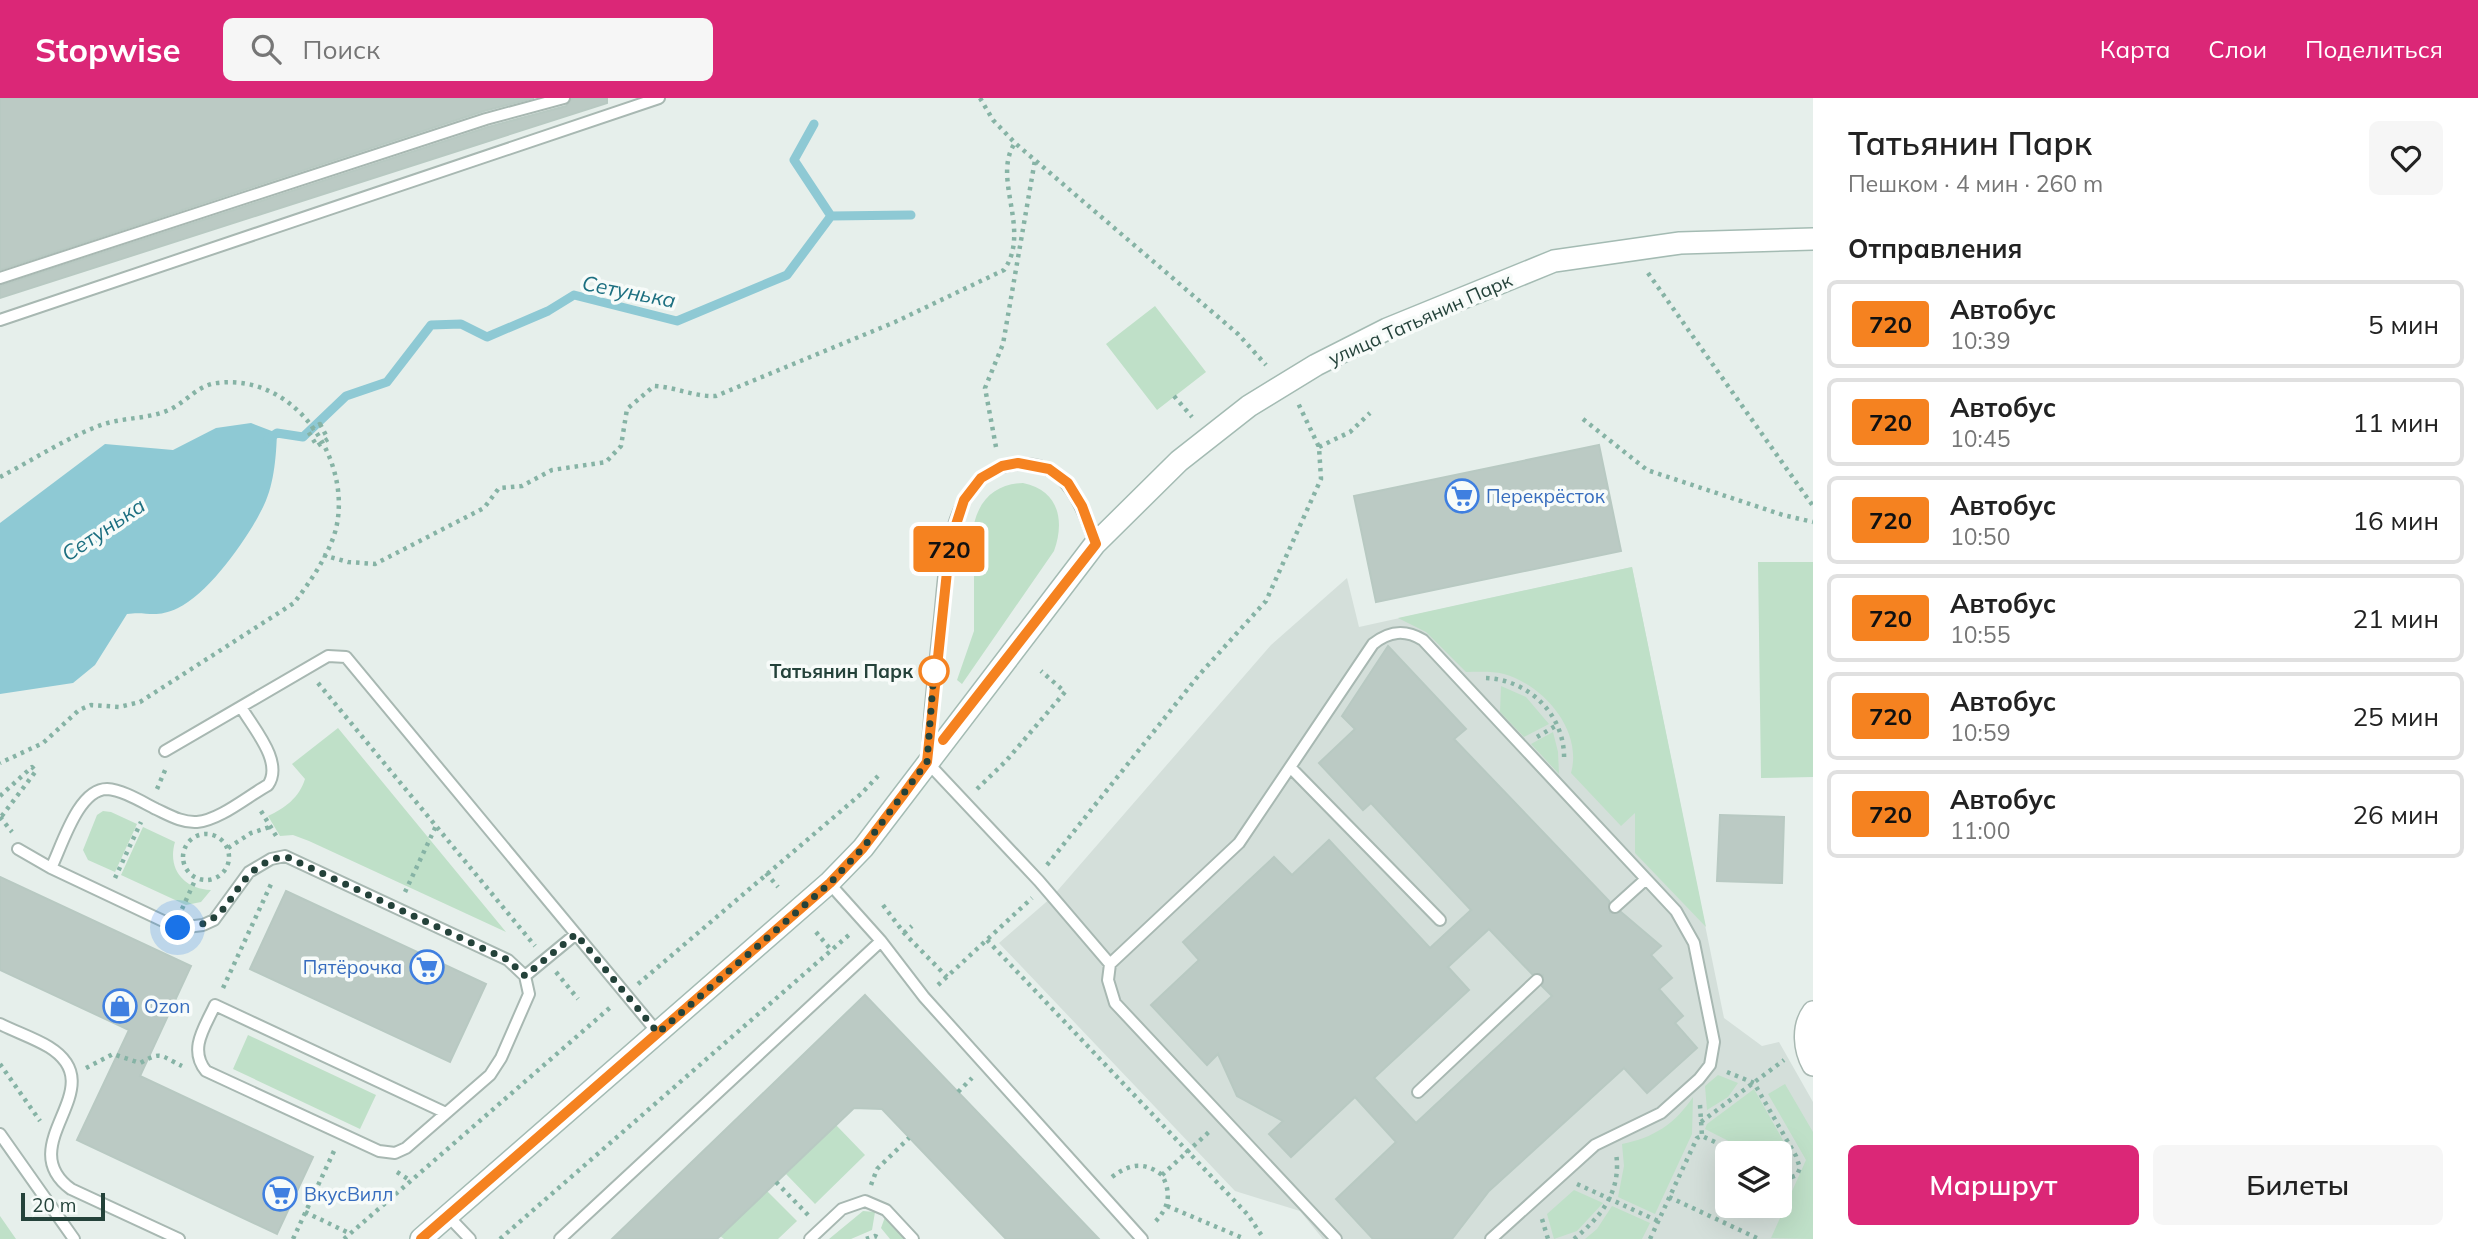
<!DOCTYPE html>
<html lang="ru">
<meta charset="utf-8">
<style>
body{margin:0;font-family:Mulish,sans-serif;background:#f6f6f6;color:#222;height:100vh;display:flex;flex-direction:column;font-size:26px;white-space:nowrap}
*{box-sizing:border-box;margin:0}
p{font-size:23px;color:#767676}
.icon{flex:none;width:38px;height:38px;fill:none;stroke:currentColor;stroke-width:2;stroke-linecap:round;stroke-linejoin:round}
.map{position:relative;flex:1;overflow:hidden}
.details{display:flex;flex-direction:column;background:#fff;width:665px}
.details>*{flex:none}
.badge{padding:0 14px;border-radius:5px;font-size:24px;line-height:46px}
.tools{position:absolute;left:1715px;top:1043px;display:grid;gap:14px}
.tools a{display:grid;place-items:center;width:77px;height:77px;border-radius:10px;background:#fff;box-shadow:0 7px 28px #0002;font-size:35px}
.scale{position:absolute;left:21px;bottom:18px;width:84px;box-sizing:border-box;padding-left:7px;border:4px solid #24423a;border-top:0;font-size:19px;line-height:24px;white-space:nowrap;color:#24423a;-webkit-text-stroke:5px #f7fbf9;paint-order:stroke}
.you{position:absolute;width:35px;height:35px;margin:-18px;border:5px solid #fff;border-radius:50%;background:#1a73e8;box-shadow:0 0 0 10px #1a73e833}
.map>.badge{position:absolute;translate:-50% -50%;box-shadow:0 0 0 4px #fff}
h2{padding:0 35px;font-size:26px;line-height:63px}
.round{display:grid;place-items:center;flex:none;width:74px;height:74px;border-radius:10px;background:#f6f6f6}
.head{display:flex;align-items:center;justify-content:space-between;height:119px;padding:0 35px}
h1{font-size:33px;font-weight:600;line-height:52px}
.primary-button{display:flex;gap:14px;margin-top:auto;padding:14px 35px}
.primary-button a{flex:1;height:80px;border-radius:10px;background:#db2777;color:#fff;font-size:28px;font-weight:600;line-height:80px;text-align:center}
.primary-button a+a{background:#f6f6f6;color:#222}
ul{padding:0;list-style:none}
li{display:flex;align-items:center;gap:21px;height:88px;margin:0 14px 10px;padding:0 21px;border:4px solid #e0e0e0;border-radius:10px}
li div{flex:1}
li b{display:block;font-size:26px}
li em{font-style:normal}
li .badge{min-width:77px;font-weight:700;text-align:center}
header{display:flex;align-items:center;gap:42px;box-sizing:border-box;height:98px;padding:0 35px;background:#db2777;color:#fff}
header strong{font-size:33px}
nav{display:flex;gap:38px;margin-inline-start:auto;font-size:24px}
.search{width:490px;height:63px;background:#f6f6f6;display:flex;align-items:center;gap:18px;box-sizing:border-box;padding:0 24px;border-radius:10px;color:#767676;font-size:26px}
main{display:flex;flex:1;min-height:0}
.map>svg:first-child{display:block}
.built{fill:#d4dfda;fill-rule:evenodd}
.green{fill:#bfe0c8}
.water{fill:#8ec9d4}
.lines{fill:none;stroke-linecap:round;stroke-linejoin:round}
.stream{stroke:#8ec9d4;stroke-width:9}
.building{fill:#bbcac4;stroke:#b8c9c2;stroke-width:2;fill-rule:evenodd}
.lane-casing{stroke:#a8b8b2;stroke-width:14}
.street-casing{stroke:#a8b8b2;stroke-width:24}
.secondary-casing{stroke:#a4bbb3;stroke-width:24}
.path{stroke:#86b3a5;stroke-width:4.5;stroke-dasharray:3.5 5;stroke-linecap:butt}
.lane{stroke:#fff;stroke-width:10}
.street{stroke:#fff;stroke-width:21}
.secondary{stroke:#fff;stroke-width:21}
.line-casing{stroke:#fff;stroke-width:16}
.line{stroke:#f58220;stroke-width:10}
.walk{stroke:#24423a;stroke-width:7;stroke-dasharray:0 12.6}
.stop-dot{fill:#fff;stroke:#f58220;stroke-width:3.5}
.labels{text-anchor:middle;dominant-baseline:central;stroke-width:7;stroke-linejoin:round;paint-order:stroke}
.street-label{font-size:19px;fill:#24423a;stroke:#f7fbf9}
.shop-label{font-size:19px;fill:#366cbe;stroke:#f7fbf9;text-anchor:start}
.stop-label{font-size:19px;font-weight:bold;fill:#24423a;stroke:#f7fbf9;text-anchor:end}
.water-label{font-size:21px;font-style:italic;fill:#1c6f80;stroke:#f7fbf9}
</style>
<header>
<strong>Stopwise</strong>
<div class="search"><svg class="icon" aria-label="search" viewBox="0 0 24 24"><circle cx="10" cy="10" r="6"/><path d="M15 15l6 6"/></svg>Поиск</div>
<nav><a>Карта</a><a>Слои</a><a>Поделиться</a></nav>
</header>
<main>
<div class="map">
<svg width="1813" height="1141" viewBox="0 0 1813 1141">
<rect width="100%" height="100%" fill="#e6efeb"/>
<path class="built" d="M 1632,469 L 1724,920 L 1762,948 L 1779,944 L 1813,1004 L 1813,1141 L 1323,1141 L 1300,1113 L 1235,1093 L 999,845 L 1052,799 L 1271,547 L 1347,480 L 1359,529 ZM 1727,1055 L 1780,1055 L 1780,1108 L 1727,1108 Z"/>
<path class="green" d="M 1155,208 L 1206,274 L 1157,312 L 1106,246 Z
M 1023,385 C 1059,392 1065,423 1054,453 L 962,586 L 957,582 L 974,533 L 974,426 C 980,400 997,386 1023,385 Z
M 1758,464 L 1813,464 L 1813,679 L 1761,680 Z
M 1632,469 L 1706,829 L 1635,755 L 1635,715 L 1621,728 L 1571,675 C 1583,632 1543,587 1504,576 C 1492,573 1479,574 1466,574 L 1426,534 L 1398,520 Z
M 1501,588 L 1526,599 L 1549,626 L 1524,639 L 1500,614 Z
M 338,630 L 506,834 L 309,743 L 293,737 L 280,738 L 268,718 C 285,710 299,700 305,681 L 292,666 Z
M 1553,634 L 1558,654 L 1559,676 L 1531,646 Z
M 103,713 L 111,714 L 137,726 L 115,774 L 88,762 L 83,752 L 97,717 Z
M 143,729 L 175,744 C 167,771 184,791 211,792 L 201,804 L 186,807 L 121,777 Z
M 248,937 L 376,997 L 360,1031 L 233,971 Z
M 1718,977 L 1738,985 L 1728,999 L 1707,1012 L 1705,988 Z
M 1785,986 L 1813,1034 L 1813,1141 L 1771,1140 L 1806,1062 L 1768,996 Z
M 1754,991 L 1789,1053 L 1789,1064 L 1785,1068 L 1780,1068 L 1780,1055 L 1752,1055 L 1705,1031 L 1707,1026 Z
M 1693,999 L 1692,1036 L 1655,1116 L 1618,1099 L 1624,1068 L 1622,1046 C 1653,1040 1675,1026 1693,999 Z
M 836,1027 L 865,1057 L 815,1106 L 786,1076 Z
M 1574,1092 L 1603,1105 L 1577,1133 L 1554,1141 L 1547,1116 Z
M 767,1093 L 797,1123 L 778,1141 L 724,1141 L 720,1138 Z
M 1612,1108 L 1650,1125 L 1642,1141 L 1585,1141 L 1597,1131 Z
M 863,1113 L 875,1114 L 872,1132 L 851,1141 L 829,1141 Z
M 0,1118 L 16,1141 L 0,1141 Z
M 885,1119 L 906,1141 L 890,1141 L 881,1130 Z"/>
<path class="water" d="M 251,325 L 277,335 C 276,361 274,390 261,413 C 246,443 208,496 178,510 C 155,521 148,513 127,516 L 95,567 L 73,585 L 0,596 L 0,425 L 105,346 L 173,352 L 216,330 Z"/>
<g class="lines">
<path class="stream" d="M 814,26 L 794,62 L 831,118
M 268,341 L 277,335 L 303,339 L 346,298 L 387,284 L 431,227 L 461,226 L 487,239 L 548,213 L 574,197 L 677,223 L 787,177 L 831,118 L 911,117"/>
</g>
<path class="building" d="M 0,0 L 534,0 L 484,13 L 0,172 Z
M 572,0 L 607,0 L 607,5 L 0,200 L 0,188 L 488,29 L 566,8 Z
M 1599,347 L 1621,453 L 1376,504 L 1354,398 Z
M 1388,548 L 1466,631 L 1454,641 L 1609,803 L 1610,815 L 1621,814 L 1661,848 L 1651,857 L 1672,880 L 1659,891 L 1683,918 L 1675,925 L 1697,950 L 1647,995 L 1624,970 L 1489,1093 L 1452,1141 L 1373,1141 L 1336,1101 L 1396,1044 L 1355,999 L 1291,1059 L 1269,1036 L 1283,1023 L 1237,998 L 1218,956 L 1207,967 L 1151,907 L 1199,862 L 1183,844 L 1274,759 L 1292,777 L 1329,742 L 1430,850 L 1471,812 L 1371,705 L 1363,712 L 1319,665 L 1355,631 L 1342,618 ZM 1489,831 L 1532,876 L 1543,877 L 1542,888 L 1552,898 L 1416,1025 L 1374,980 L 1469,892 L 1448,869 Z
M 1720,717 L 1784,719 L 1782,785 L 1717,783 Z
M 0,779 L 191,868 L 140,978 L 313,1059 L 277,1136 L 77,1042 L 129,932 L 0,872 Z
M 286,793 L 486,886 L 450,964 L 250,871 Z
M 865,897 L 1099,1141 L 1006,1141 L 882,1011 L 854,1010 L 717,1141 L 612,1141 Z"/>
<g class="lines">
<defs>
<path id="lane" d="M 0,180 L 486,21 L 564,0
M 0,222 L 659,0
M 1095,446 C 1083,412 1070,369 1027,366 C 999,364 975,380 963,405 C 945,439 944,482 940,520 C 935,568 929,616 927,664 L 1039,783 L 1110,866 L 1239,745 L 1373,546 C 1389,533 1405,531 1423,542 L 1676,813 L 1694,845 L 1714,944 L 1710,967 L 1699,981 L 1661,1015 L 1595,1047 L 1491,1141
M 165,653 L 328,558 L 346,559 L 658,935
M 1291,670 L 1440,822
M 18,751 L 51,770 L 178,830 L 203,827 L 214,822 L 249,774 L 271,761 L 285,758 L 508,862 L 525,878 L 529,896 L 501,960 L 490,977 L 406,1050 L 395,1055 L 379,1053 L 206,973 C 188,951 205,929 215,907 L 446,1015
M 51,770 C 62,748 78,691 107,691 C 123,692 142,704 156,711 C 169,717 182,725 197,724 C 220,722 248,698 268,687 C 284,664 253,630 241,609
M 829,785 L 881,843 L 924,899 L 1142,1141
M 1615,809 L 1646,781
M 1110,866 L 1108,882 L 1115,905 L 1336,1141
M 525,878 L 576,836
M 0,926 C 16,934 34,940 49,949 C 115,990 10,1046 71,1091 L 179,1141
M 1418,994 L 1537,882
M 0,1036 L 74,1141
M 448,1118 L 470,1141
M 560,1141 L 881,843
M 810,1141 L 842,1111 L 865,1103 L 886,1112 L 913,1141"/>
<path id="street" d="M 1813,914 C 1802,929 1804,951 1813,967"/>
<path id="secondary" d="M 421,1141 L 829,785 L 863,750 L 1095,446 L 1179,363 L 1249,308 L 1316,267 L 1387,231 L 1554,163 L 1680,145 L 1813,141"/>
</defs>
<use href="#lane" class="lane-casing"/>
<use href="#street" class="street-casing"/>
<use href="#secondary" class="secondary-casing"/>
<path class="path" d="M 980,0 L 993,22 L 1015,45 L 1238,236 L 1266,267
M 1648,175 L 1813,408
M 1174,298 L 1192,319
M 1583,321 L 1647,372 L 1783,417 L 1813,424
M 320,326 L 328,341 L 317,348 L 308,333 Z
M 996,349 L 985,290 L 1003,246 L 1035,62
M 1319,349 L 1350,334 L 1370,315
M 0,379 C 33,362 69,338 104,326 C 127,319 150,321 171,311 C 187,303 198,287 217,285 C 293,275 350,358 337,426 C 332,453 310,484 294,505 L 140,604 L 119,609 L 91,607 L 79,612 L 43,645 L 0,665
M 323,457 L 348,464 L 375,466 L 484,410 L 499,390 L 522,388 L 552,372 L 606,364 L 621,348 L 627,311 L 654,288 C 676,289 694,299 716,298 L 895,224 L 1004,172 C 1032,132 991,80 1015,45
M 1486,580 C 1530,582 1566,618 1564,663
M 318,585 L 535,848
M 1537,639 L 1557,627
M 157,691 L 166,670
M 977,691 L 1006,663 L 1065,594 L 1041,573
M 0,698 L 32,669 L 36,673 L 1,719
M 261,713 L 278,741
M 0,719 L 12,734
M183 759a23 23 0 1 1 46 0a23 23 0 1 1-46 0Z
M 228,750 L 251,735 L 270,729
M 1047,767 L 1199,577 L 1266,503 L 1321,381 L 1319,349 L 1298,305
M 766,775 L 778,789
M 115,780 L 141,724
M 405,794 L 436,728
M 883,807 L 904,835 L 947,879
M 182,811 L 196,780
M 816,834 L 831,852
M 904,835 L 912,828
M 987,842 L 1248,1117 L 1264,1141
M 556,874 L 578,901
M 638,886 L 861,696 L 878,678
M 938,887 L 1032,800
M 223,890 L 272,784
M 0,966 L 40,1023
M 86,970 L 113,956 L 140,965 C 162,953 159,957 182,968
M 1727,974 L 1754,985 L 1796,1058 L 1800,1070 L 1797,1077 L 1792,1079 L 1780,1074
M 958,994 L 972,980
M 1700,1007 L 1702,1038
M 1701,1024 L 1784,962
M 397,1074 L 411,1083
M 1162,1077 L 1210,1033
M 1112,1079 C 1129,1066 1144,1063 1162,1077 C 1172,1096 1169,1110 1154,1125
M 776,1084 L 810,1119
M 1577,1086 L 1658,1123
M 871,1087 L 877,1071 L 909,1040
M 1669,1099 L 1759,1141
M 1167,1108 L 1245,1141
M 305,1114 L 351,1136
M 1542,1121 L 1548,1141
M 293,1141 L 334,1053
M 344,1141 L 613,907
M 500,1141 L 850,836
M 866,1141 L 875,1138 L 881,1141
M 1574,1141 C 1601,1119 1622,1093 1616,1055
M 1650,1141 L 1697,1040 L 1702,1038 L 1739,1055"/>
<use href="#lane" class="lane"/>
<use href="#street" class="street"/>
<use href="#secondary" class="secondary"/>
</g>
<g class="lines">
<defs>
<path id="line" d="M 421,1141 L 830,785 L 863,750 L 903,697 L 927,664 L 950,445 L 964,402 L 981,380 L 1002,368 L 1018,365 L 1049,371 L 1068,385 L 1082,408 L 1096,446 L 943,642"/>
</defs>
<use href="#line" class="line-casing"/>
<use href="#line" class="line"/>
<path class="walk" d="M 178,830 C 241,830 224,771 285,758 L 508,862 L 525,878 L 576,836 L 658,935 L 830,785 L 863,750 L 927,664 L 934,573"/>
</g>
<defs>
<symbol id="supermarket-ring" viewBox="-11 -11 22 22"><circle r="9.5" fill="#f7fbf9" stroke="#3f7fe0" stroke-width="1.5"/><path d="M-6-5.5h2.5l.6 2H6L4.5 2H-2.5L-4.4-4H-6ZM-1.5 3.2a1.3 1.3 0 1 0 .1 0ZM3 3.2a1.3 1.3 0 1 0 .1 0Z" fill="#3f7fe0"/></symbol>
<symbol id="shop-ring" viewBox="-11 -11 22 22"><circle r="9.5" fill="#f7fbf9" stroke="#3f7fe0" stroke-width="1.5"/><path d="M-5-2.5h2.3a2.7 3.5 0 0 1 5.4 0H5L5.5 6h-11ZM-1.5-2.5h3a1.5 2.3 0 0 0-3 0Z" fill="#3f7fe0"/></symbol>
</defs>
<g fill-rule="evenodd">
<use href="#supermarket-ring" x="1443" y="379" width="38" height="38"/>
<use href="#supermarket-ring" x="408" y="850" width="38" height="38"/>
<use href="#shop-ring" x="101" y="889" width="38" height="38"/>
<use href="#supermarket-ring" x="261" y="1077" width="38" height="38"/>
</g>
<circle class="stop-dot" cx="934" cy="573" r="14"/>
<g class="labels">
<g class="street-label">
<text transform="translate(1420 221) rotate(-24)">улица Татьянин Парк</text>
</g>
<g class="shop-label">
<text x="1486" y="398">Перекрёсток</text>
<text x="402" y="869" text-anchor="end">Пятёрочка</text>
<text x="144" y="908">Ozon</text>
<text x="304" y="1096">ВкусВилл</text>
</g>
<g class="stop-label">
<text x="913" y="573">Татьянин Парк</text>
</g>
<g class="water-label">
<text transform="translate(629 193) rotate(11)">Сетунька</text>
<text transform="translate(103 431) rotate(-34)">Сетунька</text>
</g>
</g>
</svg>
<div class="tools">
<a><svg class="icon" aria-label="layers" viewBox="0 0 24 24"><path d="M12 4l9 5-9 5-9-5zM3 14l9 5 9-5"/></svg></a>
</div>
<div class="scale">20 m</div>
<div class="you" style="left:178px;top:830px"></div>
<b class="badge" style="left:949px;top:451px;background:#f58220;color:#111">720</b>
</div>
<section class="details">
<div class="head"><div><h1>Татьянин Парк</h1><p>Пешком · 4 мин · 260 m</p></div><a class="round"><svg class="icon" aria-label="heart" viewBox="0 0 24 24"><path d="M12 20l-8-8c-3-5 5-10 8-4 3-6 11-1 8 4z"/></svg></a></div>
<h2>Отправления</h2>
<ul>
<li><span class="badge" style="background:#f58220;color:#111">720</span><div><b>Автобус</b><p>10:39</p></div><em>5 мин</em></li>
<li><span class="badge" style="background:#f58220;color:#111">720</span><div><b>Автобус</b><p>10:45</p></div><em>11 мин</em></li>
<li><span class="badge" style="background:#f58220;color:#111">720</span><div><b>Автобус</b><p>10:50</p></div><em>16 мин</em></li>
<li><span class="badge" style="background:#f58220;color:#111">720</span><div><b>Автобус</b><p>10:55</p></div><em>21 мин</em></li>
<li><span class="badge" style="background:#f58220;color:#111">720</span><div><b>Автобус</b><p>10:59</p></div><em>25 мин</em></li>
<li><span class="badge" style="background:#f58220;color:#111">720</span><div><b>Автобус</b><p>11:00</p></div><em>26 мин</em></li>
</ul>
<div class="primary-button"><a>Маршрут</a><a>Билеты</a></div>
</section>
</main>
